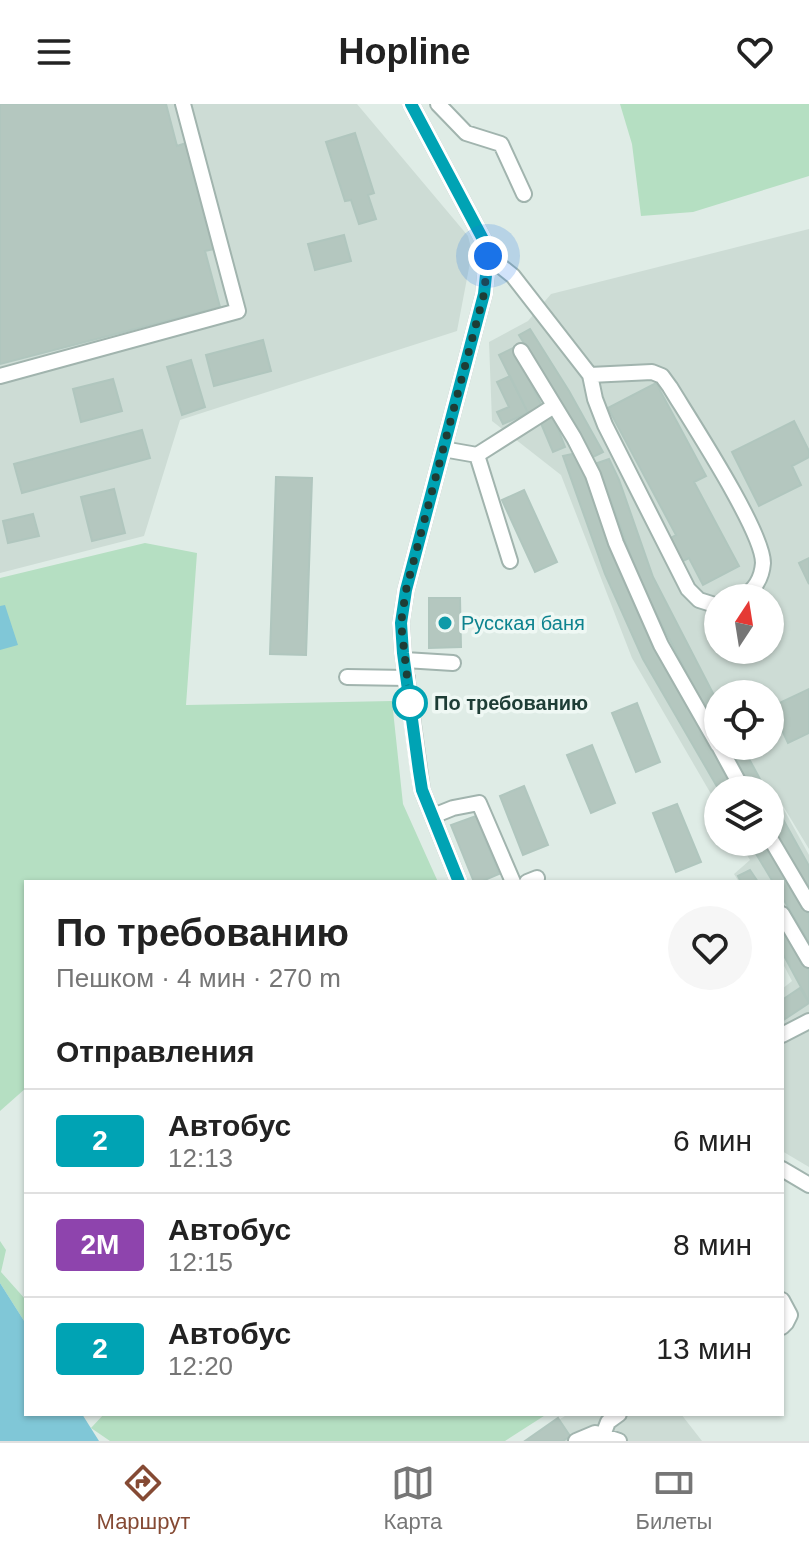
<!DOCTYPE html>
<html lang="ru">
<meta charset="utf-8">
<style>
body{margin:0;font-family:Arial,sans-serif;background:#f6f6f6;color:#222;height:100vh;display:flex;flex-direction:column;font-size:30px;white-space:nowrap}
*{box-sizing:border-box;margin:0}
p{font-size:26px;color:#767676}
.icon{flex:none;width:44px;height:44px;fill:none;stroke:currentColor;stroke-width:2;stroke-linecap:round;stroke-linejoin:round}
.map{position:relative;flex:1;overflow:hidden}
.sheet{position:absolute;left:24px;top:776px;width:760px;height:536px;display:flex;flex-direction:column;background:#fff;border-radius:0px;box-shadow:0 2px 6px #0004}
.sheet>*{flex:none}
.badge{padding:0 16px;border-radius:6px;font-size:28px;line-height:52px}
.needle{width:52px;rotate:12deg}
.tools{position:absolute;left:704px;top:480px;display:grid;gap:16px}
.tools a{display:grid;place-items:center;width:80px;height:80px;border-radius:50%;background:#fff;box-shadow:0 2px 6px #0004;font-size:40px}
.you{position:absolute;width:40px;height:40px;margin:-20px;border:6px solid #fff;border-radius:50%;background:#1a73e8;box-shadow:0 0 0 12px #1a73e833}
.map>.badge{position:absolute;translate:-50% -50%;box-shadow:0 0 0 4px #fff}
h2{padding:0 32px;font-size:30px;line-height:72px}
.round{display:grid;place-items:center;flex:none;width:84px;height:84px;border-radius:42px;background:#f6f6f6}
.summary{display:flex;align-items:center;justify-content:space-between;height:136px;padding:0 32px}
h1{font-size:38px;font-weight:700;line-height:60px}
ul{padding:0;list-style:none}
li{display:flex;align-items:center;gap:24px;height:104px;padding:0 32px;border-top:2px solid #e0e0e0}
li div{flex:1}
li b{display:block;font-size:30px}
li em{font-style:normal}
li .badge{min-width:88px;font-weight:700;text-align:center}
header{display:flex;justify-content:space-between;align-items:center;height:104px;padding:0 32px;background:#fff;font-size:36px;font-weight:700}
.menu{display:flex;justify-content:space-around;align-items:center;height:112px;border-top:2px solid #e0e0e0;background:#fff;font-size:22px;color:#767676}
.menu a{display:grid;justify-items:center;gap:4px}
.menu .on{color:#854a34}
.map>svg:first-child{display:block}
.built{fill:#cddcd5;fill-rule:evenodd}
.green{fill:#b5dfc2}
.water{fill:#80c7d7}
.building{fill:#b4c7bf;stroke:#b0c6be;stroke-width:2}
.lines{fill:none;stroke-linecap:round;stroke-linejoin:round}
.minor-casing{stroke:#a1b4ae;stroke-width:18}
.minor{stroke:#fff;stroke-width:14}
.line-casing{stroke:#fff;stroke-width:18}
.line{stroke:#00a3b4;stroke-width:12}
.walk{stroke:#1e3d36;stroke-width:8;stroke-dasharray:0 14.4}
.culture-dot{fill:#0f9aa8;stroke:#eff8f4;stroke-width:3}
.stop-dot{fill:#fff;stroke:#00a3b4;stroke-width:4}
.labels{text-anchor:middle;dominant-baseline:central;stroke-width:7;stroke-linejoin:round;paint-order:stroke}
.culture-label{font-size:20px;fill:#0d838f;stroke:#eff8f4;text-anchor:start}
.stop-label{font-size:20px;font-weight:bold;fill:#1e3d36;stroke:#eff8f4;text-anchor:start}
</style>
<header><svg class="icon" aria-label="menu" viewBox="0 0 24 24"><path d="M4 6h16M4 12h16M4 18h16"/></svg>Hopline<svg class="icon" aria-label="heart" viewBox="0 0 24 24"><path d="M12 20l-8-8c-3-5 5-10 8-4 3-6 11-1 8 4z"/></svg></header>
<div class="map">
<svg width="809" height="1337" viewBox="0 0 809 1337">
<rect width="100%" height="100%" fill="#dfece6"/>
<path class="built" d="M 0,0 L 357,0 L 468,132 L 472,148 L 457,227 L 180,316 L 144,432 L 0,469 Z
M 809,125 L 809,745 L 768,677 L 809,751 L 809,1063 L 782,1047 L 782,885 L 792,877 L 782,858 L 782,778 L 739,778 L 734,770 L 750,756 L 739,738 L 770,738 L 770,686 L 718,686 L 718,702 L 632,554 L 561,371 L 492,317 L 489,238 L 528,217 L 551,190 ZM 718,494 L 770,494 L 770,546 L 718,546 ZM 718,590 L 770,590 L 770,642 L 718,642 Z
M 568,1310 L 681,1310 L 702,1337 L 526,1337 Z"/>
<path class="green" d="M 620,0 L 809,0 L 809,72 L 693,108 L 641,112 L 632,40 Z
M 145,439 L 197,449 L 186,601 L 392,597 L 403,700 L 438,778 L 26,778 L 26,984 L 0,1007 L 0,474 Z
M 0,1137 L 6,1146 L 1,1168 L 26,1196 L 26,1220 L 0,1179 Z
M 104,1310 L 547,1310 L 505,1337 L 110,1337 L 91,1324 Z"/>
<path class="water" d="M 5,501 L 18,541 L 0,546 L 0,502 Z
M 0,1179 L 26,1220 L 26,1310 L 82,1310 L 99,1337 L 0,1337 Z"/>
<path class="building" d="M 0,0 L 166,0 L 177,42 L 186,39 L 214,145 L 205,147 L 220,203 L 0,260 Z
M 355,29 L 374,89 L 368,91 L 376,115 L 359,120 L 351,96 L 345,97 L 326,38 Z
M 344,131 L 351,157 L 315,166 L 308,140 Z
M 530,225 L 569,287 L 603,348 L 591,354 L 557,292 L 519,231 Z
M 263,236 L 271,267 L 214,282 L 206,251 Z
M 513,244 L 542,302 L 528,309 L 499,251 Z
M 191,256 L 205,303 L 182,311 L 167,263 Z
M 510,272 L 528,309 L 503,320 L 497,308 L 509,303 L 497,278 Z
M 113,275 L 122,307 L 81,318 L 73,285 Z
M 656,279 L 706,372 L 694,378 L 739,462 L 703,481 L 689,454 L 681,458 L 669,435 L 676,431 L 608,304 Z
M 553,312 L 565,343 L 553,348 L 540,317 Z
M 794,317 L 809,347 L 809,353 L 792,362 L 801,381 L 759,402 L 732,348 Z
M 142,326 L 150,354 L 22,389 L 14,360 Z
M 577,349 L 619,464 L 656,546 L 735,686 L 719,686 L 643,555 L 605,470 L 563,352 Z
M 609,355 L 619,376 L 653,473 L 718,599 L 718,629 L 642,482 L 597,359 Z
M 276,373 L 312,374 L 306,551 L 270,550 Z
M 114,385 L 125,429 L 92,437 L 81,393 Z
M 524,386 L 557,458 L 535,468 L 502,396 Z
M 33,410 L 39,432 L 8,439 L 3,417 Z
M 809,454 L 809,480 L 799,459 Z
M 429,494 L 460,494 L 461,543 L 429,544 Z
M 809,585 L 809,629 L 788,639 L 771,603 Z
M 637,599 L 660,658 L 636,668 L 612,609 Z
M 592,641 L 615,699 L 591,709 L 567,651 Z
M 725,642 L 742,642 L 766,686 L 750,686 Z
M 524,682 L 548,741 L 523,751 L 500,692 Z
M 770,692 L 809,762 L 809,788 L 770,721 Z
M 677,700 L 701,758 L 676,768 L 653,709 Z
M 476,712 L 499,770 L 480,778 L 474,778 L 451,721 Z
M 749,738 L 765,738 L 809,811 L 809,838 L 782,793 L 782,778 L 773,778 Z
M 750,766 L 758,778 L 741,778 L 738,772 Z
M 782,819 L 809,865 L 809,898 L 782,848 Z
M 800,884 L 809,899 L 782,917 L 782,896 Z
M 558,1314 L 570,1332 L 563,1337 L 525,1337 Z"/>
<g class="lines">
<defs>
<path id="minor" d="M 411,0 L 485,139 L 488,152 L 484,190 L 406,486 L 401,519 L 403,549 L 422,686 L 459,778
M 438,0 L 466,29 L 501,40 L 524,90
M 488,152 L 513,172 L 590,271 L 595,295 L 605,321 L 688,485 L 699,496 L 718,502
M 521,247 L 574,334 L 593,371 L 616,439 L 661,541 L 718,641
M 590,271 L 652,268 L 662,272 L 670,283 C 690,316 763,427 763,459 C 762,474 754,487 741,494
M 0,272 L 238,207 L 183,0
M 443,345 L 477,351 L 554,302
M 477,351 L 510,457
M 405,556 L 453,559
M 347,573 L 407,574
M 719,642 L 743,686
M 433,712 L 453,704 L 479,699 L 513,778
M 770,734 L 809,800
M 527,778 L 537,774
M 782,810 L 809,856
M 782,931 L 809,917
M 782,1065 L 809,1081
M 782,1196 L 790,1211 L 786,1219 L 782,1223
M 603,1331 L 608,1318 L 619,1310
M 576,1337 L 595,1329 L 619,1337"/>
</defs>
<use href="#minor" class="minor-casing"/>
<use href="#minor" class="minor"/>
</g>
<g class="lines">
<defs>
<path id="line" d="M 411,0 L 485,139 L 488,152 L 484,190 L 406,486 L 401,519 L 403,549 L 419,667 L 422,686 L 459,778"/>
</defs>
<use href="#line" class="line-casing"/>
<use href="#line" class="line"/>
<path class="walk" d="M 410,599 L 401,519 L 406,486 L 484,190 L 488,152"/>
</g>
<circle class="culture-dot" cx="445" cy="519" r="8"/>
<circle class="stop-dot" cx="410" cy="599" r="16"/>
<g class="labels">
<g class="culture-label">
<text x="461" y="519">Русская баня</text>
</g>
<g class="stop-label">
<text x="434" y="599">По требованию</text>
</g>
</g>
</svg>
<div class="tools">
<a><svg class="needle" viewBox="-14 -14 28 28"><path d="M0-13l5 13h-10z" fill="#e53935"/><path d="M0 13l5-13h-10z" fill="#767676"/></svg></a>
<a><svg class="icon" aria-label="locate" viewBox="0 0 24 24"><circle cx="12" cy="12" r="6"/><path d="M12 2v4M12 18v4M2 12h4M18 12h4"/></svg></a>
<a><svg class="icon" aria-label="layers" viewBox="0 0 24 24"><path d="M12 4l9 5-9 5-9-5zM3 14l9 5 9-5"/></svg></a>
</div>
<div class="you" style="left:488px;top:152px"></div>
<section class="sheet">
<div class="summary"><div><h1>По требованию</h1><p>Пешком · 4 мин · 270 m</p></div><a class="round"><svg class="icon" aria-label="heart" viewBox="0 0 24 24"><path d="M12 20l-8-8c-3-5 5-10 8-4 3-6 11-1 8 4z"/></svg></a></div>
<h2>Отправления</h2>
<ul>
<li><span class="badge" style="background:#00a3b4;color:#fff">2</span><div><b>Автобус</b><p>12:13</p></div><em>6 мин</em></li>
<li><span class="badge" style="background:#8e44ad;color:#fff">2М</span><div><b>Автобус</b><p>12:15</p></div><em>8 мин</em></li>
<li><span class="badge" style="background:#00a3b4;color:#fff">2</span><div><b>Автобус</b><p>12:20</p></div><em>13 мин</em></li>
</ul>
</section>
</div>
<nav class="menu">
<a class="on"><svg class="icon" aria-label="directions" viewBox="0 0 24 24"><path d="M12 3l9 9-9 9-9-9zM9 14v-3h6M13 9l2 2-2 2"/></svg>Маршрут</a>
<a><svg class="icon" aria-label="map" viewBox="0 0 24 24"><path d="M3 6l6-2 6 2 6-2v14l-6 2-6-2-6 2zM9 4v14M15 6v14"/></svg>Карта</a>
<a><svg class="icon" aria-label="tickets" viewBox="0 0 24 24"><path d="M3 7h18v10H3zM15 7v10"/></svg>Билеты</a>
</nav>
